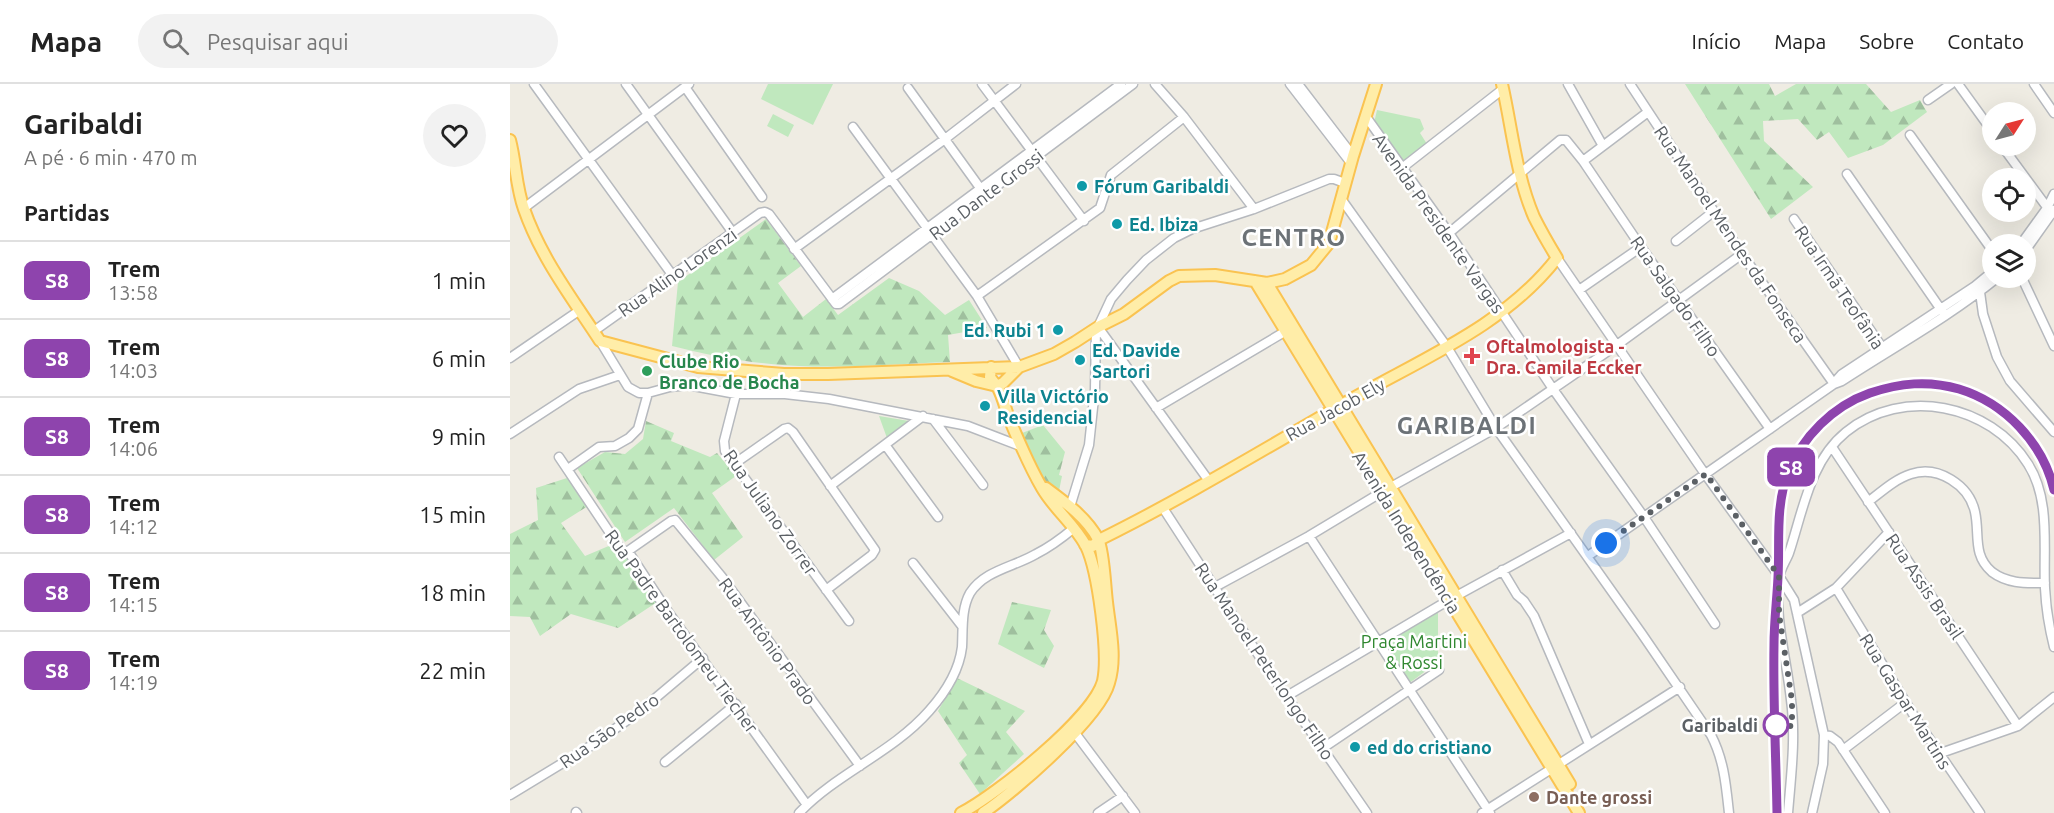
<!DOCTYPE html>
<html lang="pt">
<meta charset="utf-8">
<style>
body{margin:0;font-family:Ubuntu,sans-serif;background:#f2f2f2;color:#222;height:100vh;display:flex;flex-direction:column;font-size:22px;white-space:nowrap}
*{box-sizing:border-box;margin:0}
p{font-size:20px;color:#767676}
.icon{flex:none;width:33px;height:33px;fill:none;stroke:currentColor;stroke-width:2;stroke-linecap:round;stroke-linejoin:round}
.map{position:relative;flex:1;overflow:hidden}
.details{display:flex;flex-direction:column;background:#fff;width:510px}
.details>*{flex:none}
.badge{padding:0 12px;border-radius:9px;font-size:21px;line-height:39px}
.needle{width:39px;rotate:54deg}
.tools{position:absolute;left:1472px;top:18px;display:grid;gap:12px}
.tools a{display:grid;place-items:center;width:54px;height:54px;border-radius:50%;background:#fff;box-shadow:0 6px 24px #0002;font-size:30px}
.you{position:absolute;width:30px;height:30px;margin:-15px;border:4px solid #fff;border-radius:50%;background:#1a73e8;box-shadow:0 0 0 9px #1a73e833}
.map>.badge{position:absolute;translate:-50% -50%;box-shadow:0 0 0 3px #fff}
h2{padding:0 24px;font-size:22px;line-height:54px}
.round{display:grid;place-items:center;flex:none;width:63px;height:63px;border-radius:32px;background:#f2f2f2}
.overview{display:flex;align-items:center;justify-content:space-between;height:102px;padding:0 24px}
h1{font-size:28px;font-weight:700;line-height:45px}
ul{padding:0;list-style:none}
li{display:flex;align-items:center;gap:18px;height:78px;padding:0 24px;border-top:2px solid #e0e0e0}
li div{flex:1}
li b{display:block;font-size:22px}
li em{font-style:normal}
li .badge{min-width:66px;font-weight:700;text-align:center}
header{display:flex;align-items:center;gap:36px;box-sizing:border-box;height:84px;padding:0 30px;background:#fff;border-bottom:2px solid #e0e0e0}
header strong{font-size:28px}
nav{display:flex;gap:33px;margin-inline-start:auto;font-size:21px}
.search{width:420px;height:54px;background:#f2f2f2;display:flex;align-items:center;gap:15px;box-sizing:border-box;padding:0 21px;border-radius:33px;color:#767676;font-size:22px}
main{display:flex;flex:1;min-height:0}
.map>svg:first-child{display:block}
.forest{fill:url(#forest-firs)}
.park{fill:#c0e8be}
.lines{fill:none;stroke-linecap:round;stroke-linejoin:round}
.minor-casing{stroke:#b6b9be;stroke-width:11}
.major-casing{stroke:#fac351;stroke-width:14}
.minor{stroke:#fff;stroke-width:8}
.major{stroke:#ffeda8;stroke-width:10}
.rail-casing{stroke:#b4b5b6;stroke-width:4}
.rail{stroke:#fff;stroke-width:1.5;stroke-dasharray:4.5;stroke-linecap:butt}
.line-casing{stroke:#fff;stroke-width:14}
.line{stroke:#8e44ad;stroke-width:9}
.walk{stroke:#5b6065;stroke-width:6;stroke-dasharray:0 10.8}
.culture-dot{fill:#0f9aa8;stroke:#fff;stroke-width:2}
.health-dot{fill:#e0444e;stroke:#fff;stroke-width:2}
.leisure-dot{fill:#2e9e5b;stroke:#fff;stroke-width:2}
.stop-dot{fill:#fff;stroke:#8e44ad;stroke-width:3}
.education-dot{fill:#8d6e63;stroke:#fff;stroke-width:2}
.labels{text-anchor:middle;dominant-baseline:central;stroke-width:5;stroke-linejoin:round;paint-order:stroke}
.culture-label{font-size:18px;font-weight:bold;fill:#0d838f;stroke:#fff;text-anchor:start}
.street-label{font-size:18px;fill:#5b6065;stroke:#fff}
.health-label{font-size:18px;font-weight:bold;fill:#be3a42;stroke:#fff;text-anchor:start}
.leisure-label{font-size:18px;font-weight:bold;fill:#27864d;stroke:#fff;text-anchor:start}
.park-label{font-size:18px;fill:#2f872f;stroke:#fff}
.stop-label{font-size:18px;font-weight:bold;fill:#5b6065;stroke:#fff;text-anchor:end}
.education-label{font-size:18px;font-weight:bold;fill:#785e54;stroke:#fff;text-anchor:start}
.district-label{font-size:24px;font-weight:bold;letter-spacing:1.5px;fill:#6c7277;stroke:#fff}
</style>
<header>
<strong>Mapa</strong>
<div class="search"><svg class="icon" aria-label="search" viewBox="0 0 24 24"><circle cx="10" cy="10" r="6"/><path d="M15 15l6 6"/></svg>Pesquisar aqui</div>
<nav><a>Início</a><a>Mapa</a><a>Sobre</a><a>Contato</a></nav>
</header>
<main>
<section class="details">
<div class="overview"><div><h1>Garibaldi</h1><p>A pé · 6 min · 470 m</p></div><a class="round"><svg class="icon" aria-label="heart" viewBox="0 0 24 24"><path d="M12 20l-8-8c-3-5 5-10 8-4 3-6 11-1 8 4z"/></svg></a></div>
<h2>Partidas</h2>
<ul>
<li><span class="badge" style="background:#8e44ad;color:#fff">S8</span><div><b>Trem</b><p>13:58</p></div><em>1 min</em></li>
<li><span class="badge" style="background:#8e44ad;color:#fff">S8</span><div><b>Trem</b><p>14:03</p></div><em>6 min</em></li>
<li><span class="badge" style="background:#8e44ad;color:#fff">S8</span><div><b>Trem</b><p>14:06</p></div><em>9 min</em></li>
<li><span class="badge" style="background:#8e44ad;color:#fff">S8</span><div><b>Trem</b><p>14:12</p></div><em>15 min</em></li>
<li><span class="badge" style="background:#8e44ad;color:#fff">S8</span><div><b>Trem</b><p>14:15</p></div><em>18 min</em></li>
<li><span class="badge" style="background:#8e44ad;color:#fff">S8</span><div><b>Trem</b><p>14:19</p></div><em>22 min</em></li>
</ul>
</section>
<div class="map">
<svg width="1544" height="729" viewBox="0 0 1544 729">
<defs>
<pattern id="forest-firs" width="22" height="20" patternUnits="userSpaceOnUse" patternTransform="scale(1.5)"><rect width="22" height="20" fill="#c0e8be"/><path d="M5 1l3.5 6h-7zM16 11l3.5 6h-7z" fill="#9fbf9e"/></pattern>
</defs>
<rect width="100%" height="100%" fill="#efece3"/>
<path class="forest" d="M 1175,0 L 1259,0 L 1265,12 L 1286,0 L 1356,0 L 1381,28 L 1410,16 L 1417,28 L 1373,61 L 1338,74 L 1319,48 L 1307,56 L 1288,35 L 1253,37 L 1254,57 L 1303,103 L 1261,135 Z
M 256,135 L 291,182 L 268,199 L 293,233 L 316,215 L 328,231 L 379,194 L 409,207 L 435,231 L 459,216 L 477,244 L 438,251 L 440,278 C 381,280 320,286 261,280 C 227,277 195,270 162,262 L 168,198 Z
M 136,337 L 164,349 L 161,357 L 200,373 L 207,369 L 226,392 L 202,409 L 233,453 L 204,476 L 164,424 L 115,458 L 67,384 L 95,368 L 115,370 L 133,355 Z
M 533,341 L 555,368 L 549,391 L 552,392 L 549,407 C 528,402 519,368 512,349 Z
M 57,394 L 78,422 L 51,439 L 75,472 L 101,461 L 109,474 L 116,471 L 147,518 L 108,544 L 61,530 L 30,552 L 20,533 L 0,532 L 0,450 L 28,436 L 26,404 Z
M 502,518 L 541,526 L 534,546 L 544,562 L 534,584 L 488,560 Z
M 447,594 L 515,627 L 496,648 L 514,670 L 470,710 L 449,679 L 457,671 L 428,627 Z"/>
<path class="park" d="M 258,0 L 323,0 L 303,41 L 251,15 Z
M 867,26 L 910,35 L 914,45 L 910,49 L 917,60 L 892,81 L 864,39 Z
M 263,30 L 284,41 L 278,53 L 257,42 Z
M 369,332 L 399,337 L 377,354 Z
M 928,525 L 928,578 L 898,600 L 870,559 Z"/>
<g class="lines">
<defs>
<path id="minor" d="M 24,0 L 163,192
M 116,0 L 223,149
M 472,0 L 574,137
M 645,0 L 674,33 L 744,125
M 780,0 L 841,79
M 788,0 L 843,72
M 1058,0 L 1093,62
M 1120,0 L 1232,170 L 1324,300
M 1448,0 L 1482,47
M 1524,0 L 1544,29
M 175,3 L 252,113
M 398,4 L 473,108
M 1418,16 L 1441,0
M 857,34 L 939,149 L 1043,305 L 1134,433 L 1205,540
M 343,43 L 467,212 L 509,283
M 1400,51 L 1482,166
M 1492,62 L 1542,130
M 1073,77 L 1138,28
M 892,84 L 993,5
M 1337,90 L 1432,227
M 832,116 L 937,263 L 986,344 L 1132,550 L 1201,651 C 1214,676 1216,701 1219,729
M 14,124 L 179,0
M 1284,135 L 1374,266
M 939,149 L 1050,56 L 1056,56 L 1073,77 L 1131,163 L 1260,345
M 1166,157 L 1203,128
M 1511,160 L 1537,124 L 1544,110
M 284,165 L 435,55 L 506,0
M 1515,167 L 1544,126
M 1047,174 L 1195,390 L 1269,492 L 1284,516 L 1314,651 L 1313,680 L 1302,729
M 1512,194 L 1544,262
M 1467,204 L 1470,208 L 1473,230 L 1487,273 L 1500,297 L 1544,348
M 1069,206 L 1131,163
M 467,212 L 590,124 L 601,91 L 674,33
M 322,215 L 611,0
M 84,247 L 250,129 L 255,128 L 259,130 L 326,220 L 329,220 L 623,0
M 90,257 L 118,303 L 129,309 L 138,309 L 160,303 L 178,301 L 226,310 L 275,310 L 319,315 L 458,342 L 510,362
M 0,274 L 70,226
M 1324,299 L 1332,290 L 1465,202 L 1482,188
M 226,310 L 214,357 L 215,367 L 339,537
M 646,324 L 776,247
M 423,335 L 473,401
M 0,350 L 69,305 L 110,291
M 376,362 L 428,433
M 1322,363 L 1508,642
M 49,373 L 110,464 L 114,467 L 118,467 L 156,525 L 297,721
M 224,380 L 274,345 L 278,344 L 283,348 L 365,466 L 362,471 L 316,506
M 58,385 L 89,363 L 105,362 L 119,354 L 128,345 L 138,309
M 699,397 L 588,243 L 601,215 L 617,196 L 636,176 L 664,154 L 682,145 L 744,125 L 819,95 L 824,95 L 835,99
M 320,402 L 413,332
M 1358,418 C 1371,408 1385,395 1401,390 C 1428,381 1459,401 1465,428 C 1470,450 1462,471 1482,488 C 1498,500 1516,499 1535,499
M 560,423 L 579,361 L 585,305 L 586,244
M 653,424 L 757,584 L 857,729
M 799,452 L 980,729
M 118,467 L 161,437 L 165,436 L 212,493 L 350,682
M 1078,472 L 1324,300 L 1332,297 C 1384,263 1439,233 1487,194
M 403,479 L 452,542
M 992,486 L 1007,511 L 1014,517 L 1024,532 L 1079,660
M 705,503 L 799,452 L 872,408 L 986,344 L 1107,261 L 1232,170
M 1326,504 L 1406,635 L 1470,729
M 1287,529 L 1326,504 L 1379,448
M 777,612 L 939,516 L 1061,449
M 562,645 L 625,729
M 1314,651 L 1320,652 L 1328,658 L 1375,729
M 813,664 L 929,586
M 1333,666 L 1396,618
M 1428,670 L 1508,642 L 1544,613
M 155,678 L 226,620
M 0,711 L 79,663 L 129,628 L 193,574
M 66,728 L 67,729
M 289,729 C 327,689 382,669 419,627 C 435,609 449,588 452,563 C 453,546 451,525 460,509 C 475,486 504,483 526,470 C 540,463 552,454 564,444
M 588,729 L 613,712
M 972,729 L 1170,603
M 1278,729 C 1281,692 1286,653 1281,616 C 1277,576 1264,534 1269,494 C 1270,485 1276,477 1279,469 C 1293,427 1300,377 1336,348 C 1393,302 1480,320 1518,380 C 1541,416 1533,464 1535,504 C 1536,525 1539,543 1544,563"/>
<path id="major" d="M 0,56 C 6,79 6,103 14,125 C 31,174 62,214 90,257 L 188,283 L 274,290 L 318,290 L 509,283 L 544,270 L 565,258 L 588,243 L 614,230 L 659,197 L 669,192 L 705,191 L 757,199 L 775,195 L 801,181 L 819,159 L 843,72 L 866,0
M 745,197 L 1069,729
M 757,199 L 1060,700
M 442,287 L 466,297 L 487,302
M 487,302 L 493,299 L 509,283
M 575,461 L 583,462 L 589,456 C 672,415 751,367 831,321 C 906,277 993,244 1047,174 C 1039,161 1031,147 1024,133 C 1006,91 1002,44 992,0
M 451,729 C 486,711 583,634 593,597 C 599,570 588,487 576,462 C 564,440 544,425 532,404 C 519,382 509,358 499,334 C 495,324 493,313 488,304 C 486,300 482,297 480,293 L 481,283
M 473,729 C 504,708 590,634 599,599 C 607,573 600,545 597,518 C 595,503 594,467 588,455 C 577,434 555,418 536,404"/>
</defs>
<use href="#minor" class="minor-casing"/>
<use href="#major" class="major-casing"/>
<use href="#minor" class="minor"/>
<use href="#major" class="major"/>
<defs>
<path id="rail" d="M 1267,729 C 1266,673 1263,617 1264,561 C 1264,538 1267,515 1268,493 C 1270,458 1264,423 1278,389 C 1292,353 1323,322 1360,309 C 1390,299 1418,296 1449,305 C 1495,319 1533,359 1544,406"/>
</defs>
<use href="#rail" class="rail-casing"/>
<use href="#rail" class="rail"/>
</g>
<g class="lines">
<defs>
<path id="line" d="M 1267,729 C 1266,673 1263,617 1264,561 C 1264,538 1267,515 1268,493 C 1270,458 1265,423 1278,389 C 1292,353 1323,322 1360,309 C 1390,299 1418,296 1449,305 C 1495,319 1533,359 1544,406"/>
</defs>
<use href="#line" class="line-casing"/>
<use href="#line" class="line"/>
<path class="walk" d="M 1096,459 L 1196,390 L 1269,492 L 1269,530 L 1282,617 L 1282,642 L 1266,641"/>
</g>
<g class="culture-dot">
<circle cx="572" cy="102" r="6"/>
<circle cx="607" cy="140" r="6"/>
<circle cx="548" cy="246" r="6"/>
<circle cx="570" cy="276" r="6"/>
<circle cx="475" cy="322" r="6"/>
<circle cx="845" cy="663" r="6"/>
</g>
<path class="health-dot" d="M959 263h6v6h6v6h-6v6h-6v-6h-6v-6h6z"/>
<circle class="leisure-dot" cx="137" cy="287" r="6"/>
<circle class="stop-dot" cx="1266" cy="641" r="12"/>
<circle class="education-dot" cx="1024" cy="713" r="6"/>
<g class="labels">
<g class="culture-label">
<text x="584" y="102">Fórum Garibaldi</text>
<text x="619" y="140">Ed. Ibiza</text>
<text x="536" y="246" text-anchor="end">Ed. Rubi 1</text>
<text x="582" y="266">Ed. Davide<tspan x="582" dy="21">Sartori</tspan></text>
<text x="487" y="312">Villa Victório<tspan x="487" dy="21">Residencial</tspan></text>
<text x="857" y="663">ed do cristiano</text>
</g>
<g class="street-label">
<text transform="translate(476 110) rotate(-37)">Rua Dante Grossi</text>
<text transform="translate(929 139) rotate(55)">Avenida Presidente Vargas</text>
<text transform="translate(1221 150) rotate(56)">Rua Manoel Mendes da Fonseca</text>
<text transform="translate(167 188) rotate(-35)">Rua Alino Lorenzi</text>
<text transform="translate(1330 203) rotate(56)">Rua Irmã Teofânia</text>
<text transform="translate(1166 212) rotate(55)">Rua Salgado Filho</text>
<text transform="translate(825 325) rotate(-29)">Rua Jacob Ely</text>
<text transform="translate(261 428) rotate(55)">Rua Juliano Zorrer</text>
<text transform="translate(897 448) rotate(58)">Avenida Independência</text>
<text transform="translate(1415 502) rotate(56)">Rua Assis Brasil</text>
<text transform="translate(172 547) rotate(54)">Rua Padre Bartolomeu Tiecher</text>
<text transform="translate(258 557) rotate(54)">Rua Antônio Prado</text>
<text transform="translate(755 577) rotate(56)">Rua Manoel Peterlongo Filho</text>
<text transform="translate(1396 617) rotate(58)">Rua Gaspar Martins</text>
<text transform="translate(99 646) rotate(-35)">Rua São Pedro</text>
</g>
<g class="health-label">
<text x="976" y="262">Oftalmologista -<tspan x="976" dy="21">Dra. Camila Eccker</tspan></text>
</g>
<g class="leisure-label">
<text x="149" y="277">Clube Rio<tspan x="149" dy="21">Branco de Bocha</tspan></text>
</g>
<g class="park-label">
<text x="904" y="557">Praça Martini<tspan x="904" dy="21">&amp; Rossi</tspan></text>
</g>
<g class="stop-label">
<text x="1248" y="641">Garibaldi</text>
</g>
<g class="education-label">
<text x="1036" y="713">Dante grossi</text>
</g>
<g class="district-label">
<text x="784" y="153">CENTRO</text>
<text x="957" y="341">GARIBALDI</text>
</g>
</g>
</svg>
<div class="tools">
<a><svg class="needle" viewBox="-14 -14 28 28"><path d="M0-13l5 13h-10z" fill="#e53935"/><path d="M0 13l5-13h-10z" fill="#767676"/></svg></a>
<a><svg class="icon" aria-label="locate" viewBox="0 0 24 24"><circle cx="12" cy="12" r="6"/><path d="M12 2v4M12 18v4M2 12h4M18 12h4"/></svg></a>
<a><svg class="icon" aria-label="layers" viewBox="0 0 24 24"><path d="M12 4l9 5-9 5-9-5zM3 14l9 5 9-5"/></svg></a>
</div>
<div class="you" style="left:1096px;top:459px"></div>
<b class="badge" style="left:1281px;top:383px;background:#8e44ad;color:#fff">S8</b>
</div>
</main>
